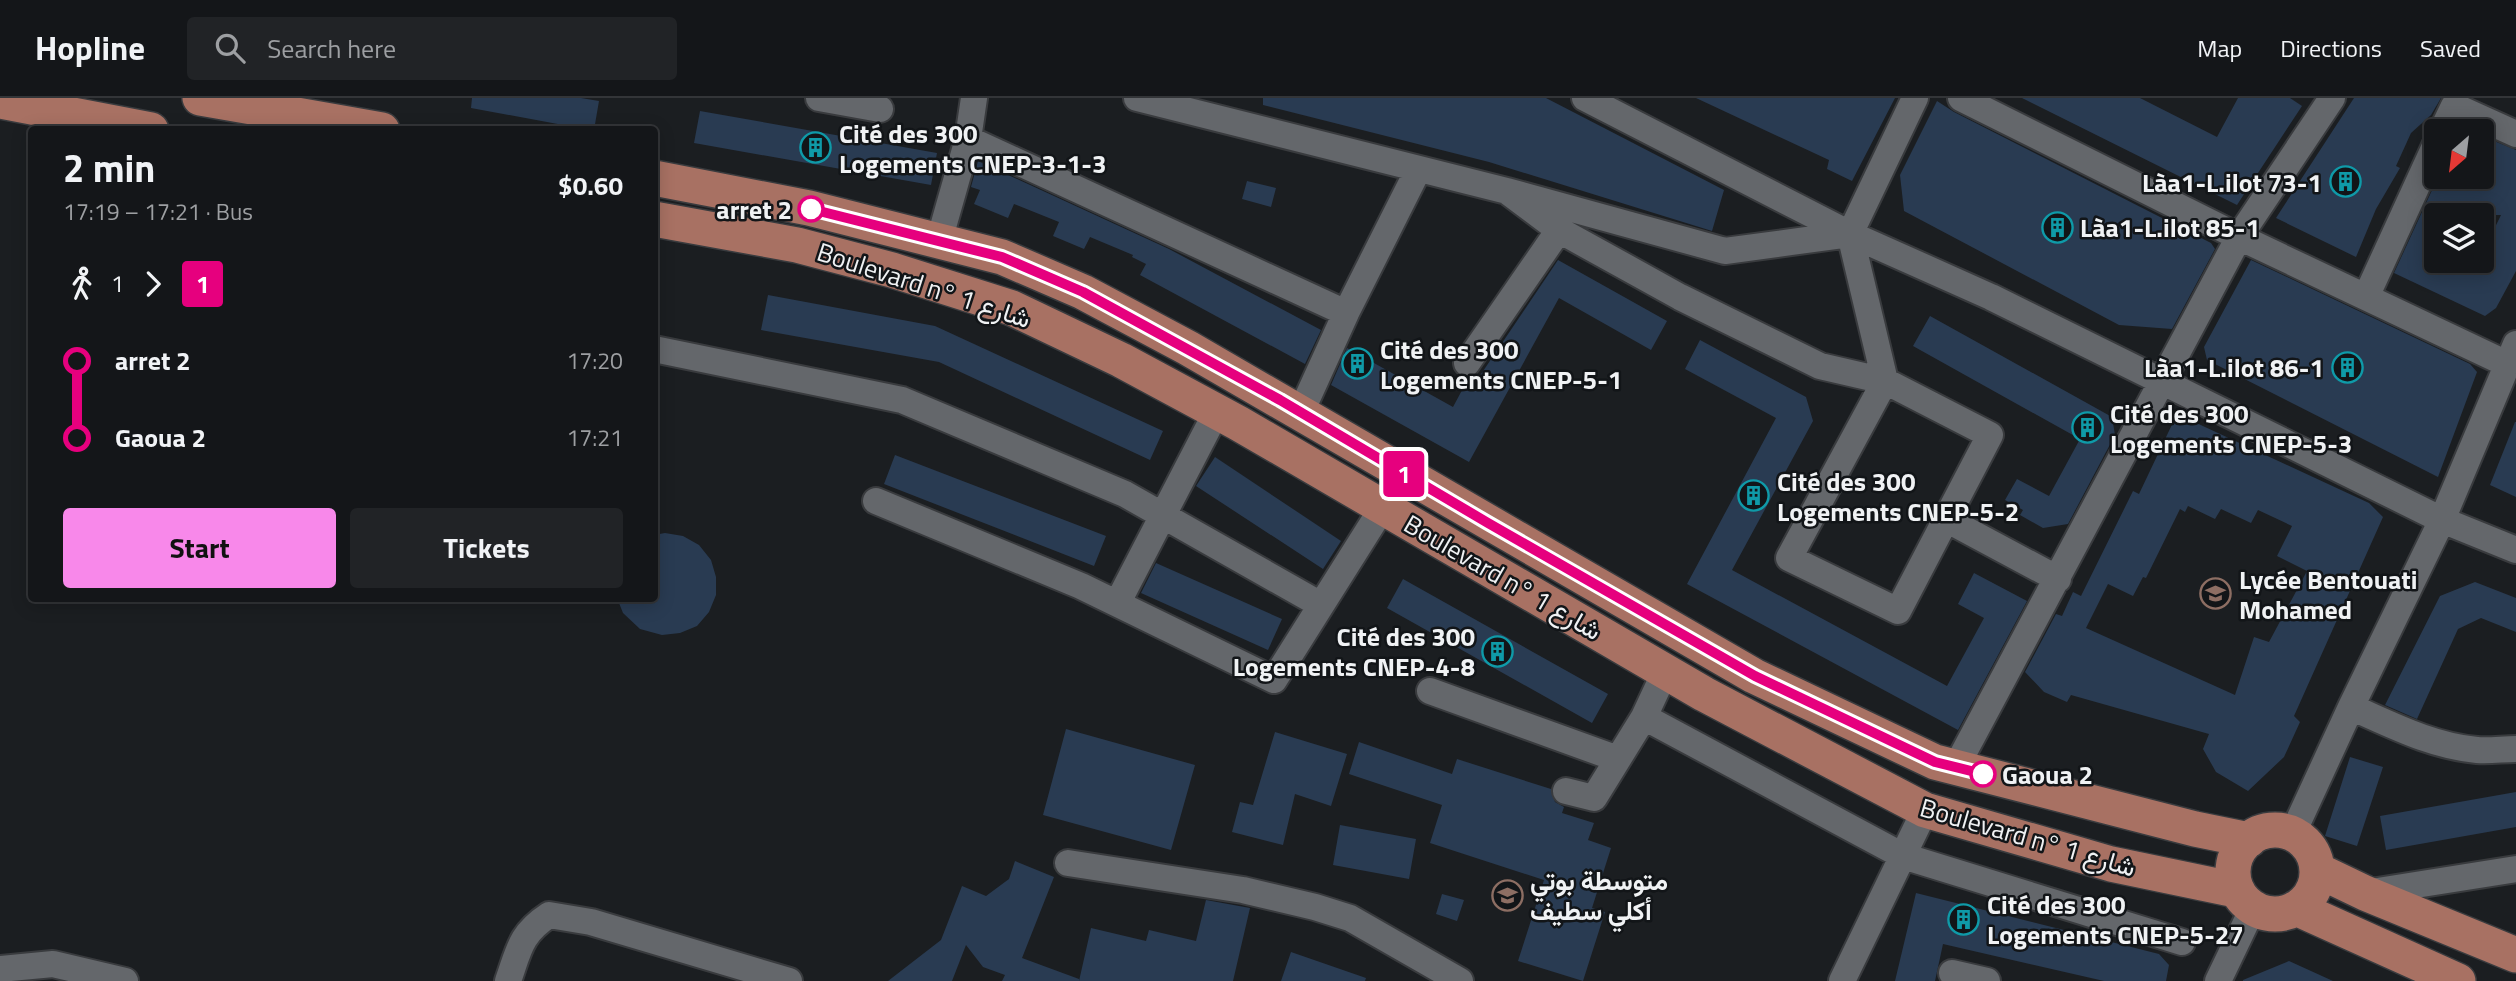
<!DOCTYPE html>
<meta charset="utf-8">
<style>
body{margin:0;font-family:"Titillium Web",Vazirmatn,sans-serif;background:#212326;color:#f1f3f6;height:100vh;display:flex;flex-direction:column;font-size:26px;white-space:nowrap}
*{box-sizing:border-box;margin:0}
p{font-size:23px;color:#9d9fa2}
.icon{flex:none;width:38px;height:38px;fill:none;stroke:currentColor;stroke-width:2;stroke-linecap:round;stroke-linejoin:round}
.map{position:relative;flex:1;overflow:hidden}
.details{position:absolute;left:28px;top:28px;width:630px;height:476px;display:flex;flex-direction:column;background:#141619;border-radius:7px;box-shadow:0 4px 18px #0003,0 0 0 2px #333538}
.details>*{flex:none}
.badge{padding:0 14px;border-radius:5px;font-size:24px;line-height:46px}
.needle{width:46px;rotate:208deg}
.buttons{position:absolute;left:2424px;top:21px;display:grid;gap:14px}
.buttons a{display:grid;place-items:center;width:70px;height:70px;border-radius:7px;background:#141619;box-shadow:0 4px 18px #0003,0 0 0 2px #333538;font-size:35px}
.map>.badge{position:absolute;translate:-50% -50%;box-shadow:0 0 0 4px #fff}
.legs{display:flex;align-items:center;gap:10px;height:77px;padding:0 35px;font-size:23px}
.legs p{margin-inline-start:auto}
.headline{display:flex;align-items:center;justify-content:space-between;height:119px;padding:0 35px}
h1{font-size:38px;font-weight:700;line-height:52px}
.cta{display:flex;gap:14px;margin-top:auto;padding:14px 35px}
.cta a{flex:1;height:80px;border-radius:7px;background:#f888ea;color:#111;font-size:28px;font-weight:700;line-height:80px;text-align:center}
.cta a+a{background:#212326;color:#f1f3f6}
ul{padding:0 35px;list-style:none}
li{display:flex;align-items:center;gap:24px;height:77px;font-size:26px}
li i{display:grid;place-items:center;width:10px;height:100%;margin:0 9px;background:currentColor}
li i::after{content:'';width:18px;height:18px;margin:-9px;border:5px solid;border-radius:50%;background:#141619}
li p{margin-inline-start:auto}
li:first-child i{background:linear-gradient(#0000 50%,currentColor 0)}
li:last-child i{background:linear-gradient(currentColor 50%,#0000 0)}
header{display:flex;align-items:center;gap:42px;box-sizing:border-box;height:98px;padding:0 35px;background:#141619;border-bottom:2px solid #333538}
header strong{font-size:33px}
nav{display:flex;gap:38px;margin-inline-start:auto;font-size:24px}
.search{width:490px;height:63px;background:#212326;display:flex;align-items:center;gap:18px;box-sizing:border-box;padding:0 24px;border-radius:7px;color:#9d9fa2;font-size:26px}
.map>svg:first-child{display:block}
.building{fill:#293b52;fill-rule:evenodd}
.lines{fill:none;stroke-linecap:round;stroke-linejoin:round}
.minor-casing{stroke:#393b3e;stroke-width:30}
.major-casing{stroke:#393b3e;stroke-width:38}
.minor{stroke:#64676b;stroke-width:26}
.major{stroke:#a87163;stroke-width:35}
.line-1-casing{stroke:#fff;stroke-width:16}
.line-1{stroke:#e6007e;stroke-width:10}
.stop-1-dot{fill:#fff;stroke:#e6007e;stroke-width:3.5}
.labels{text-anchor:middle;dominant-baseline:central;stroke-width:5;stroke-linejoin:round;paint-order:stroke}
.poi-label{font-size:26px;font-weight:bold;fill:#f0f2f4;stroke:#121518;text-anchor:start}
.stop-label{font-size:26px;font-weight:bold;fill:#f0f2f4;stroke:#121518;text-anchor:end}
.street-label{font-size:26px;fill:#f0f2f4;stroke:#121518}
</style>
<header>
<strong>Hopline</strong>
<div class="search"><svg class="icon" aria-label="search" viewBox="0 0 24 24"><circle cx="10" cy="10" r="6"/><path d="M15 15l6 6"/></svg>Search here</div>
<nav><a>Map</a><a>Directions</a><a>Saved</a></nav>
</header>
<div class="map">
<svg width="2516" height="883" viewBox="0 0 2516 883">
<rect width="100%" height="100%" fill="#1b1e21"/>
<path class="building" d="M 472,0 L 581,0 L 599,3 L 594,32 L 590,32 L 471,10 Z
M 1263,0 L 1546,0 L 1724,92 L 1712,133 L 1489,64 L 1263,7 Z
M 1696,0 L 1895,0 L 1852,83 L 1827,71 L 1829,62 Z
M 2022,0 L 2140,0 L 2217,39 L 2238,0 L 2290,0 L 2302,8 L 2237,107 Z
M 2354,0 L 2441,0 L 2431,17 L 2411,35 L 2396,68 L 2400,70 L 2376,111 L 2356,159 L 2276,120 Z
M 1937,3 L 1954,14 L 2211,145 L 2215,151 L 2172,231 L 2119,227 L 1904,113 L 1900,77 Z
M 700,13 L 937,55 L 931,87 L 694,45 Z
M 2482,38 L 2516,52 L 2516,173 L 2496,210 L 2485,218 L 2394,175 L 2438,79 L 2482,79 ZM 2436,117 L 2501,117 L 2482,156 L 2482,163 L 2477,164 L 2436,163 Z
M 978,63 L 1169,151 L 1321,232 L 1305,266 L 1140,177 L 1146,166 L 1132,159 L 1133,157 L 1090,139 L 1084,151 L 1053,138 L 1059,124 L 1014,106 L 1008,120 L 974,106 L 980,92 L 971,89 Z
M 1247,83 L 1276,90 L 1271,109 L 1242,101 Z
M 1558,162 L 1667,223 L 1651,252 L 1559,200 L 1469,364 L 1331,287 L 1347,250 L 1453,309 L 1468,281 L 1475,285 Z
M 2251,162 L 2470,266 L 2477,274 L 2438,379 L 2207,262 L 2204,249 Z
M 768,197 L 935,228 L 1163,333 L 1150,362 L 939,264 L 761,232 Z
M 1930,218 L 2112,319 L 2115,337 L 2068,426 L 2043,430 L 2020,417 L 2023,412 L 2005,402 L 2017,381 L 2049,398 L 2080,341 L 1913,248 Z
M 1700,242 L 1806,299 L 1813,323 L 1732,472 L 1947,588 L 1984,520 L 1958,506 L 1974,475 L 2027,503 L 1958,632 L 1687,486 L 1776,320 L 1685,271 Z
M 2177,316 L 2369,405 L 2383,419 L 2294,618 L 2300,624 L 2284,659 L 2248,693 L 2216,674 L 2203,651 L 2209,636 L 2071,597 L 2067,604 L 2044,594 L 2025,574 L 2056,516 L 2062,518 L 2073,494 L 2081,498 L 2133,393 L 2139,396 ZM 2188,408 L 2215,421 L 2221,411 L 2251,425 L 2258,412 L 2292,428 L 2277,458 L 2307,473 L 2269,544 L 2254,539 L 2235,597 L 2086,530 L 2108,486 L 2133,498 L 2143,479 L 2146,480 L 2180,411 L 2185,414 Z
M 2515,324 L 2516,324 L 2516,399 L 2490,387 Z
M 895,357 L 1106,438 L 1094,468 L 884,386 Z
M 1215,359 L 1341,443 L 1323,471 L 1196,388 Z
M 665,435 L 683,438 L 699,447 L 711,462 L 716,479 L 716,497 L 709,514 L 697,528 L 680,535 L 662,537 L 640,531 L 623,515 L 617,500 L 654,500 L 654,437 Z
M 1156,465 L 1282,521 L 1268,552 L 1141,495 Z
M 1403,481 L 1608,596 L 1592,625 L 1387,510 Z
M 2475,484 L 2516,500 L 2516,534 L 2481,520 L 2458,531 L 2417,621 L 2385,607 L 2440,498 Z
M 1066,631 L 1195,667 L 1171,752 L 1043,717 Z
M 1275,634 L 1347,656 L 1331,708 L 1295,696 L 1283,747 L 1232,734 L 1240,704 L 1253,707 Z
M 1359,644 L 1452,676 L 1457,661 L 1551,691 L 1555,704 L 1564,709 L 1562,715 L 1594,725 L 1588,742 L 1611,750 L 1592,810 L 1605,814 L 1583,883 L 1518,863 L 1544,782 L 1430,745 L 1442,707 L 1349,676 Z
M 2350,659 L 2383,669 L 2357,748 L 2325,738 Z
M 2516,694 L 2516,729 L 2386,752 L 2380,718 Z
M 1340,727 L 1416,741 L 1409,781 L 1333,767 Z
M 1015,763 L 1054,779 L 1022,860 L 1079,881 L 1079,883 L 1002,883 L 1005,877 L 983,869 L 966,847 L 952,883 L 888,883 L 941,842 L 962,788 L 986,798 L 1009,781 Z
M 1916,795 L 2159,856 L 2169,867 L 2166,883 L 2104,883 L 1943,846 L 1935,883 L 1895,883 Z
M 1442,796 L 1464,802 L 1457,823 L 1436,816 Z
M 1206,802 L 1250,810 L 1233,883 L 1079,883 L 1091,830 L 1146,843 L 1149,832 L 1196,843 Z
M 1291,854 L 1366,880 L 1365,883 L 1281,883 Z
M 2289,863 L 2333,883 L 2243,883 L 2243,882 Z"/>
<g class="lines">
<defs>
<path id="minor" d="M 819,0 L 880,11
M 974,0 L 968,41 L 1346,215 L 1418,72
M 1137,0 L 1507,93 L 1725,153 L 1850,136
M 1585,0 L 1850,136 L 1991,199 L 2442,422 L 2516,452
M 1961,0 L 2239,139 L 2507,266
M 2442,33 L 2454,8 L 2516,36
M 1507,93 L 1559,132 L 1680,199 L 1820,268 L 1885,283 L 1990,337 L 1898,513 L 1789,460 L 1885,283 L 1850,136 L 1915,0
M 939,143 L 968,41
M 2366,199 L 2436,46
M 654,251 L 902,302 L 1125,396 L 1321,507
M 1467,265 L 1559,132
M 1301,314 L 1346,215
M 876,403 L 1081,488 L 1274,582 L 1383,409
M 1946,421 L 2058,481
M 1118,504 L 1217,313
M 1430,593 L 1618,661
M 2351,609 C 2392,627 2432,648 2477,652 C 2490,653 2503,651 2516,651
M 1644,619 L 1665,574
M 1956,669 L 2239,139 L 2332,0
M 1566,693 L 1594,700 L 1644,619 L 1903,758 L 2182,844
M 2292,737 L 2351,609 L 2442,422 L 2516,246
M 1068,765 L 1243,792 L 1315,809 L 1350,820 L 1460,883
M 2365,795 L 2516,771
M 0,871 L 53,866 L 125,883
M 1952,875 L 1987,883
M 508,883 C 519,852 520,836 549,817 L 591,824 L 789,883
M 1842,883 L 1925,712
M 2218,883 L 2253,810"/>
<path id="major" d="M 200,0 L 382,32
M 0,3 L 151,32
M 654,80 L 809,110 L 1002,159 L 1083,194 L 1188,250 L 1754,578 L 1935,664 L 2195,731 L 2249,742
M 654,121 L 797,147 L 892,172 L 1012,210 L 1121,262 L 1238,325 L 1704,596 L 1925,712 L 2111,766 L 2236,792
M2233 774a42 42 0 1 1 84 0a42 42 0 1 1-84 0Z
M 2317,772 L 2365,795 L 2516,857
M 2296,810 L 2458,883"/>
</defs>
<use href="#minor" class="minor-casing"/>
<use href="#major" class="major-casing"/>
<use href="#minor" class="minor"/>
<use href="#major" class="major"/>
</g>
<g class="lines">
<defs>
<path id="line-1" d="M 811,111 L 1002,159 L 1083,194 L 1280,302 L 1488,425 L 1755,578 L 1935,664 L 1983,676"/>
</defs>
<use href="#line-1" class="line-1-casing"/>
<use href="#line-1" class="line-1"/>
</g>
<defs>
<symbol id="building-ring" viewBox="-11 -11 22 22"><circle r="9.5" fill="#121518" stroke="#0f9aa8" stroke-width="1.5"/><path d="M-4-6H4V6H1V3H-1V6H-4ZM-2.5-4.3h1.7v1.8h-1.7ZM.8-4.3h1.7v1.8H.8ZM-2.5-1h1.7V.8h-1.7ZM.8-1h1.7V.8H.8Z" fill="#0f9aa8"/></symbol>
<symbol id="school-ring" viewBox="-11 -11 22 22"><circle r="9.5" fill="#121518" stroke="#8d6e63" stroke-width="1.5"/><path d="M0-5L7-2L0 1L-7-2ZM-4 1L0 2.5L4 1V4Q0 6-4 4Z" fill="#8d6e63"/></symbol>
</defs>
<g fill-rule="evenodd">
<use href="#building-ring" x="798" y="32" width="35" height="35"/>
<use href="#building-ring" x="2328" y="66" width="35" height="35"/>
<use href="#building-ring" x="2040" y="112" width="35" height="35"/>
<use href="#building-ring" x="1340" y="248" width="35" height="35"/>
<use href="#building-ring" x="2330" y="252" width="35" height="35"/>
<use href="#building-ring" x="2070" y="312" width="35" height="35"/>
<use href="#building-ring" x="1736" y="380" width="35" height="35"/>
<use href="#school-ring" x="2198" y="478" width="35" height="35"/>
<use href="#building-ring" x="1480" y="536" width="35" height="35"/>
<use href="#school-ring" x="1490" y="780" width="35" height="35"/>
<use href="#building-ring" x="1946" y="804" width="35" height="35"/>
</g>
<g class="stop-1-dot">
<circle cx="811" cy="111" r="12"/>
<circle cx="1983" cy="676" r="12"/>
</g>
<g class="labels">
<g class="poi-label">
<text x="839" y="35">Cité des 300<tspan x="839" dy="30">Logements CNEP-3-1-3</tspan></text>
<text x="2322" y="84" text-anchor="end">Làa1-L.ilot 73-1</text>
<text x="2080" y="129">Làa1-L.ilot 85-1</text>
<text x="1380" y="251">Cité des 300<tspan x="1380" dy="30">Logements CNEP-5-1</tspan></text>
<text x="2324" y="269" text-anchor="end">Làa1-L.ilot 86-1</text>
<text x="2110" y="315">Cité des 300<tspan x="2110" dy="30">Logements CNEP-5-3</tspan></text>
<text x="1777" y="383">Cité des 300<tspan x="1777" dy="30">Logements CNEP-5-2</tspan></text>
<text x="2239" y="481">Lycée Bentouati<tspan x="2239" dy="30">Mohamed</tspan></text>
<text x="1475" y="538" text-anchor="end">Cité des 300<tspan x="1475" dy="30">Logements CNEP-4-8</tspan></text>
<text x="1530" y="782">متوسطة بوتي<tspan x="1530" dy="30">أكلي سطيف</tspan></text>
<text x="1987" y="806">Cité des 300<tspan x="1987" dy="30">Logements CNEP-5-27</tspan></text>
</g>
<g class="stop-label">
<text x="792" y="111">arret 2</text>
<text x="2002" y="676" text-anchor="start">Gaoua 2</text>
</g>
<g class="street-label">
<text transform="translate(924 187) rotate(18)">Boulevard n° شارع 1</text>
<text transform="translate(1503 479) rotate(30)">Boulevard n° شارع 1</text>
<text transform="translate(2028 739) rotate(16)">Boulevard n° شارع 1</text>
</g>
</g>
</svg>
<div class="buttons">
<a><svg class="needle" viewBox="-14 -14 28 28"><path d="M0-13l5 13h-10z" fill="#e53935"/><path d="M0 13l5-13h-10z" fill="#9d9fa2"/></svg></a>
<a><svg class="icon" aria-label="layers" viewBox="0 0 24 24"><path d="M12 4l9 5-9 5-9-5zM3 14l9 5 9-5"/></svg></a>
</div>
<b class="badge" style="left:1404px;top:376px;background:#e6007e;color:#fff">1</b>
<section class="details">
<div class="headline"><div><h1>2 min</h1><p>17:19 – 17:21 · Bus</p></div><b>$0.60</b></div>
<div class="legs"><svg class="icon" aria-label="walk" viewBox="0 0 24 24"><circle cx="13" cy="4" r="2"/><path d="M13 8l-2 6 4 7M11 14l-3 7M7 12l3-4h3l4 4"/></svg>1<svg class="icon" aria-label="forward" viewBox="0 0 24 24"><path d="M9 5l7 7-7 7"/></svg><b class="badge" style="background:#e6007e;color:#fff">1</b></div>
<ul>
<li><i style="color:#e6007e"></i><b>arret 2</b><p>17:20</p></li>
<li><i style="color:#e6007e"></i><b>Gaoua 2</b><p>17:21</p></li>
</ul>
<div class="cta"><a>Start</a><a>Tickets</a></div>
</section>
</div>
